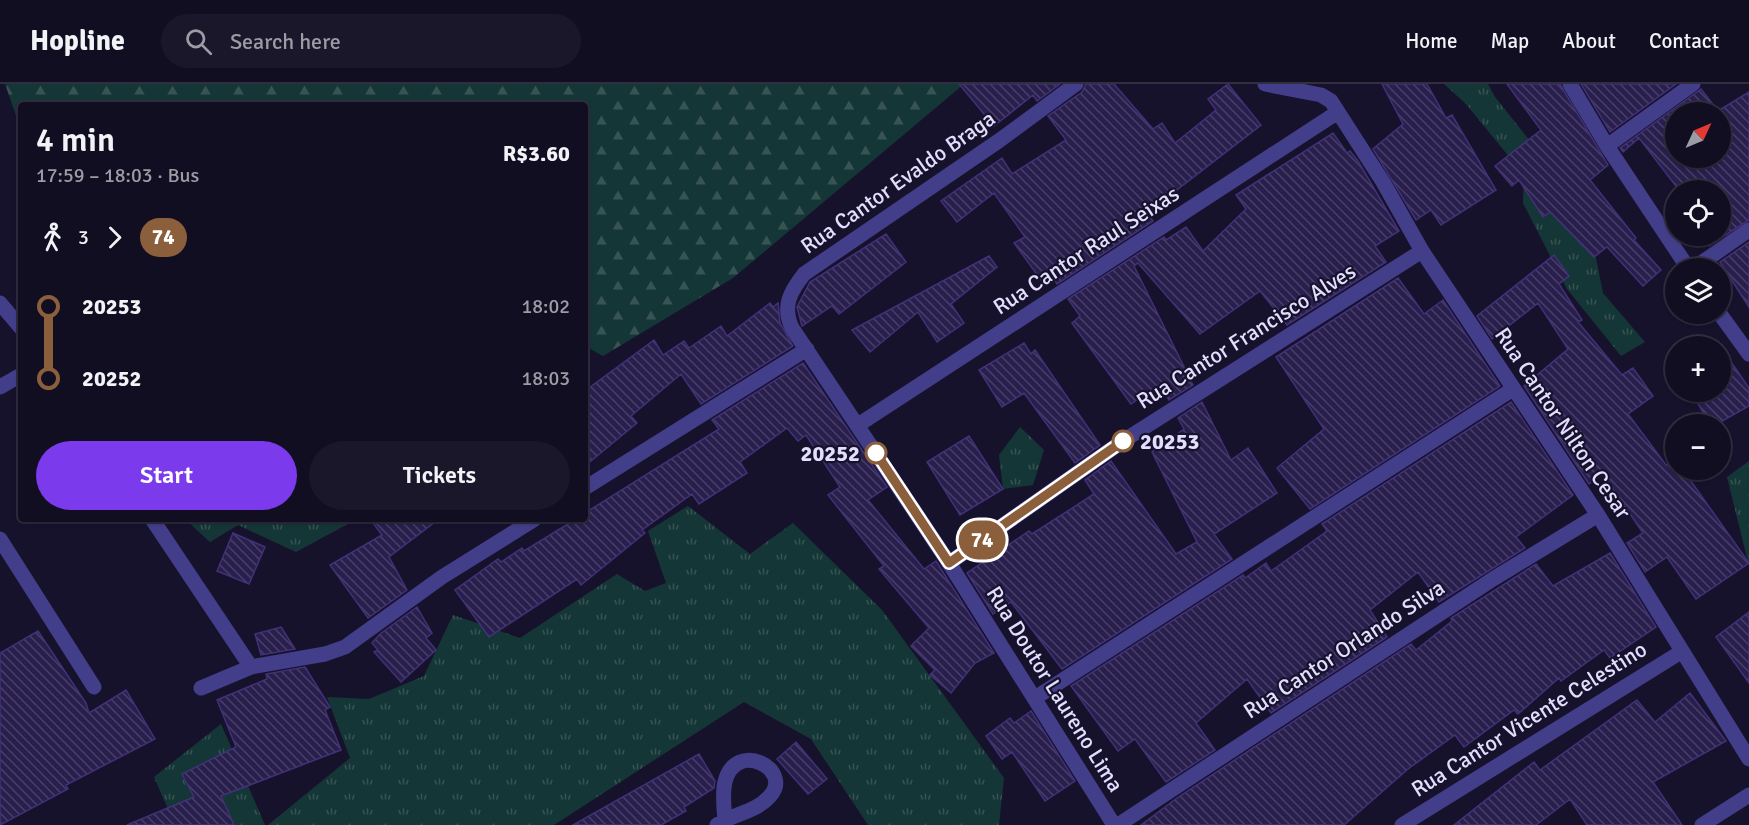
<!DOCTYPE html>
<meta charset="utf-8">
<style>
body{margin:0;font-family:Signika,sans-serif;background:#1a172a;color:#f1f3f6;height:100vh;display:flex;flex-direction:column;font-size:22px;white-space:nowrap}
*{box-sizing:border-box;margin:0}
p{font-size:20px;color:#9c9ca5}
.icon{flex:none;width:33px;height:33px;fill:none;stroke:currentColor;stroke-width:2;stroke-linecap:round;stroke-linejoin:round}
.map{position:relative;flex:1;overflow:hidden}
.details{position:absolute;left:18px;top:18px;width:570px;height:420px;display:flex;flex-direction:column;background:#110e21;border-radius:6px;box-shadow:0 2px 4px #0004,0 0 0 2px #302e3f}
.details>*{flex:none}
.badge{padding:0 12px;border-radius:20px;font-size:21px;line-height:39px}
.needle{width:39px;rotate:46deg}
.fabs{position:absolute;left:1665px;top:18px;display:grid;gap:12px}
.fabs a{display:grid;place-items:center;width:66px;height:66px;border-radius:50%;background:#110e21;box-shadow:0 2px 4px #0004,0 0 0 2px #302e3f;font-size:30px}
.map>.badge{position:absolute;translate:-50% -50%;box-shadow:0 0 0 3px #fff}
.legs{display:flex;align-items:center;gap:9px;height:66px;padding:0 18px;font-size:20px}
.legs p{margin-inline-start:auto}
.summary{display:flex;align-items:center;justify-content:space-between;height:102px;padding:0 18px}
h1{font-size:33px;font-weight:600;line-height:45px}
.primary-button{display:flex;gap:12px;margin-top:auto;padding:12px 18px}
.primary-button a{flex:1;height:69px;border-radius:36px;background:#7c3aed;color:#fff;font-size:24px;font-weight:600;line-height:69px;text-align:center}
.primary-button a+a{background:#1a172a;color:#f1f3f6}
ul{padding:0 18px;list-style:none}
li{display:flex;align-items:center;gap:21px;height:72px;font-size:22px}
li i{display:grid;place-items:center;width:9px;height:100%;margin:0 8px;background:currentColor}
li i::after{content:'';width:15px;height:15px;margin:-8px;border:4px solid;border-radius:50%;background:#110e21}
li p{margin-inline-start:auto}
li:first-child i{background:linear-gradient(#0000 50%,currentColor 0)}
li:last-child i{background:linear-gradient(currentColor 50%,#0000 0)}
header{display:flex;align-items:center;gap:36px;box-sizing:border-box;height:84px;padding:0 30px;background:#110e21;border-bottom:2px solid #302e3f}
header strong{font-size:28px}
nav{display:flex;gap:33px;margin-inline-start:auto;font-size:21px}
.search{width:420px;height:54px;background:#1a172a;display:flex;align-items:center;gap:15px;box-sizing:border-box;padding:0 21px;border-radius:33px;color:#9c9ca5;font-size:22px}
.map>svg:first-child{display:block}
.grass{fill:url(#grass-tufts)}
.forest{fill:url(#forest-firs)}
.building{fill:url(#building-back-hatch);stroke:#413178;stroke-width:1.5;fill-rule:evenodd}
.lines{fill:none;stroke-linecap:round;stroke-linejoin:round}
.minor{stroke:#433e8a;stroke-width:15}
.line-1-casing{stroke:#fff;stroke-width:14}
.line-1{stroke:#8b5e3c;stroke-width:9}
.stop-1-dot{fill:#fff;stroke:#8b5e3c;stroke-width:3}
.labels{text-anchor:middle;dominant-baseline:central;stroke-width:4.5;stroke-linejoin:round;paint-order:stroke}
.street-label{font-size:22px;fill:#e3defe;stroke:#17122c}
.stop-label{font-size:22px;font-weight:bold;fill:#e3defe;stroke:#17122c;text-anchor:start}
</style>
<header>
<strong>Hopline</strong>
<div class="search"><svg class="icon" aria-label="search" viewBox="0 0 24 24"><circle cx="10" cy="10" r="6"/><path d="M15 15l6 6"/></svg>Search here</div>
<nav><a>Home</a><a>Map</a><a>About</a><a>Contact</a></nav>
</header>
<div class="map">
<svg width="1749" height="741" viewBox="0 0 1749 741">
<defs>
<pattern id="grass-tufts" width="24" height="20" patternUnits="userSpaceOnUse" patternTransform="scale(1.5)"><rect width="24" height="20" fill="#153636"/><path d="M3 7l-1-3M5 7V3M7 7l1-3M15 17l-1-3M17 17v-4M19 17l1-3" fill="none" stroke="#375354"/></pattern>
<pattern id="forest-firs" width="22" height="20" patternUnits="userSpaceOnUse" patternTransform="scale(1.5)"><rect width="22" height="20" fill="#153636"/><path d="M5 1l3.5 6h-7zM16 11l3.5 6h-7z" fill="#375354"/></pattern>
<pattern id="building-back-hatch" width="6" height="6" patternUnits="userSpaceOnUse" patternTransform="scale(1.5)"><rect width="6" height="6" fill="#291f4d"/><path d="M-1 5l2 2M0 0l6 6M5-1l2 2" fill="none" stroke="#483f68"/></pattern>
</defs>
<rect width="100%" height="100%" fill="#17122c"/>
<path class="grass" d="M 1444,0 L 1488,0 L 1495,13 L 1587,129 L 1603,209 L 1645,258 L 1621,272 L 1567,205 L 1523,119 L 1524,91 L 1466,20 Z
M 1020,343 L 1044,366 L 1033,401 L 1003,405 L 999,371 Z
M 1749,377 L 1749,482 L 1727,393 Z
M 688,422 L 750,470 L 793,439 L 882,526 L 1004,694 L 999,741 L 868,741 L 811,655 L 744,618 L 554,741 L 268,741 L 350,674 L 327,613 L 369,615 L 424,592 L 453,531 L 520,554 L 617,490 L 645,507 L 666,499 L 648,447 Z
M 185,435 L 357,435 L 296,468 L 238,441 L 210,458 Z
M 221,640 L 265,741 L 175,741 L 154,693 Z"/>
<path class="forest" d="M 5,0 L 964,0 L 733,194 L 603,272 L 585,262 L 585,21 L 21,21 L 21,46 Z"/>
<path class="building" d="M 959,0 L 1060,0 L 1037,17 L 1033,11 L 994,42 Z
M 1086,0 L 1114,0 L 1153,45 L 1162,39 L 1175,59 L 1216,26 L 1208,15 L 1228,0 L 1261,41 L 1147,129 L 1153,137 L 1057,200 L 1050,189 L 1041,196 L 1014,159 L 1025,153 L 994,109 L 957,138 L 941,117 L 1002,74 L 1012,90 L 1066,56 L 1048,32 L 1082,8 Z
M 1382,0 L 1427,0 L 1446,34 L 1452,31 L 1496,106 L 1441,141 L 1431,126 L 1416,136 L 1373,65 L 1403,40 Z
M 1507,0 L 1560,0 L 1608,81 L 1590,96 L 1636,154 L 1634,156 L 1661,186 L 1643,202 L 1607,163 L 1594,173 L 1550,128 L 1543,133 L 1519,96 L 1512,102 L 1495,82 L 1541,46 Z
M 1581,0 L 1676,0 L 1610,48 Z
M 1701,5 L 1718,27 L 1749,8 L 1749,136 L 1709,162 L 1702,152 L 1720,152 L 1720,106 L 1679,106 L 1639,54 L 1623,68 L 1620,64 ZM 1676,28 L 1720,28 L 1720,74 L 1676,74 Z
M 1333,49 L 1347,69 L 1350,67 L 1358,77 L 1399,147 L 1375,162 L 1386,178 L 1287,241 L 1260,207 L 1200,250 L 1138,179 L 1134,182 L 1193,301 L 1169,316 L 1160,300 L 1131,320 L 1072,239 L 1080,232 L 1068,215 L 1164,153 L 1166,156 L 1186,143 L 1203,167 L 1246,125 L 1236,111 Z
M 886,150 L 906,178 L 839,230 L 832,222 L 802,242 L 797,223 L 810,198 Z
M 1749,158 L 1749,223 L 1720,178 Z
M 1554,171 L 1569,192 L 1559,200 L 1582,236 L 1578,238 L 1622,291 L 1633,284 L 1653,312 L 1628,330 L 1666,381 L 1675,375 L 1676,386 L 1683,386 L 1749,479 L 1696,515 L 1667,473 L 1645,488 L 1627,459 L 1643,449 L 1603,390 L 1589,400 L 1524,302 L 1568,265 L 1538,219 L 1492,255 L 1477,232 Z
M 989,172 L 997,183 L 951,220 L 964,239 L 937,258 L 918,228 L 870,268 L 852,246 Z
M 1398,194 L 1424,230 L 1443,216 L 1500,302 L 1310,425 L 1277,384 L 1324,345 L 1276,273 Z
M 770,219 L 773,223 L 778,219 L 780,239 L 793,262 L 701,320 L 681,290 L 631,332 L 637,339 L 585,382 L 585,307 L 654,256 L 663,271 L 684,257 L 689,264 L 721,242 L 727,252 Z
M 1024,259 L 1031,270 L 1035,266 L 1100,361 L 1075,379 L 1024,309 L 1002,323 L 979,286 Z
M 1725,269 L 1749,304 L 1749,322 L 1717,340 L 1710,340 L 1691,308 L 1720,308 L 1720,274 Z
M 803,279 L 887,403 L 868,416 L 924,485 L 936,477 L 994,569 L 975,579 L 951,609 L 930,591 L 935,586 L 911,562 L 929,544 L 879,485 L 884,482 L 828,411 L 840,403 L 806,351 L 798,357 L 787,344 L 740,378 L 747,389 L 699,420 L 692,410 L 642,446 L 645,449 L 581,501 L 577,495 L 489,553 L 455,506 L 498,475 L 501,478 L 522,464 L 524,467 L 576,435 L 585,435 L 585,429 L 719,345 L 712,336 Z
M 1202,318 L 1231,376 L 1248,364 L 1277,409 L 1214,450 L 1232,475 L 1062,585 L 1011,518 L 993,530 L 967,489 L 1029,447 L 1032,450 L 1094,410 L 1085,396 L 1111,377 L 1176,470 L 1197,458 L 1152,368 L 1184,345 L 1178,334 Z
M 1511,318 L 1573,411 L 1516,453 L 1525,464 L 1439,518 L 1418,488 L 1370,526 L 1387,553 L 1271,629 L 1247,595 L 1196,639 L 1215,666 L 1166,698 L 1135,655 L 1118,667 L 1071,602 L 1243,491 L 1245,494 L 1266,479 L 1271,487 L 1327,447 L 1322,440 Z
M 969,352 L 1003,405 L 960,431 L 927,378 Z
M 370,435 L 439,435 L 389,473 L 407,506 L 368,534 L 330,481 L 382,451 Z
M 233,449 L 265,463 L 249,500 L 217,487 Z
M 1610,469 L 1656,543 L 1610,574 L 1604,566 L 1561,597 L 1559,594 L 1518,630 L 1514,626 L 1464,663 L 1455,651 L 1408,685 L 1344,741 L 1141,741 L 1177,714 L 1411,560 L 1416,566 L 1452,537 L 1451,534 L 1536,480 L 1553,502 Z
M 417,523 L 432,549 L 426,554 L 436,566 L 401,598 L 374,568 L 378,566 L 372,559 L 380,550 Z
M 1749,528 L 1749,599 L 1716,553 Z
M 281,543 L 295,565 L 261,571 L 255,550 Z
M 38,547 L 86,619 L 89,629 L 126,606 L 155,655 L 66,701 L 68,705 L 0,741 L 0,569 Z
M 305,583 L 330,623 L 325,626 L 341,666 L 221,712 L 234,741 L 127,741 L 194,713 L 182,690 L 236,663 L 217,616 L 267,595 L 266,590 Z
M 1690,609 L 1726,657 L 1653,698 L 1682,741 L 1587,741 L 1570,715 L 1536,741 L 1454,741 L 1534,678 L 1540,686 L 1637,616 L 1655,638 Z
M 1031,627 L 1075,697 L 1045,717 L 1012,668 L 1002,675 L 986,652 L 1010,634 L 1014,639 Z
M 796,658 L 827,695 L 808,710 L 777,675 Z
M 699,670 L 715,697 L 714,704 L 684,723 L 686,727 L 661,741 L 573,741 Z"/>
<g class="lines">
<path class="minor" d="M 1076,0 L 1000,56 L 804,190 C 790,208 782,222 792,244 L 949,479 L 1114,741
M 1265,0 L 1321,11 L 1331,17 L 1383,98 L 1422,167 L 1598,431 L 1749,675
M 1570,0 L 1607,62 L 1688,184
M 1607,62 L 1693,0
M 1694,184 L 1749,146
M 0,219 L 21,244
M 1720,230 L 1749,270
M 0,303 L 21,291
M 858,341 L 1338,28
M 585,404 L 807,265
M 152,435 L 251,583
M 0,455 L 94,603
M 949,479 L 1123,357 L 1422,167
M 201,604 L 251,583 L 325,570 L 345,563 L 442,493 L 535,435
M 1035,614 L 1513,305
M 717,741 C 734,729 755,729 770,712 C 794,685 735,655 725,698 C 722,710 724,724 725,736
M 1118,741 L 1493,495 L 1598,431
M 1402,741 L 1681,568
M 1702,741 L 1749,711"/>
</g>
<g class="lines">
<defs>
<path id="line-1" d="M 876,369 L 949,479 L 1123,357"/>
</defs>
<use href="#line-1" class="line-1-casing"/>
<use href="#line-1" class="line-1"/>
</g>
<g class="stop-1-dot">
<circle cx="1123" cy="357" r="10"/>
<circle cx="876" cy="369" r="10"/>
</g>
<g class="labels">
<g class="street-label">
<text transform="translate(898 98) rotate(-35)">Rua Cantor Evaldo Braga</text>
<text transform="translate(1086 166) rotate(-33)">Rua Cantor Raul Seixas</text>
<text transform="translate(1246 252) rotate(-32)">Rua Cantor Francisco Alves</text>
<text transform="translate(1563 339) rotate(56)">Rua Cantor Nilton Cesar</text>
<text transform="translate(1344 565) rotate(-33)">Rua Cantor Orlando Silva</text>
<text transform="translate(1055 605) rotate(58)">Rua Doutor Laureno Lima</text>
<text transform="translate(1529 635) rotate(-32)">Rua Cantor Vicente Celestino</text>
</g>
<g class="stop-label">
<text x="1140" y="357">20253</text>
<text x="860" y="369" text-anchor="end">20252</text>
</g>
</g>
</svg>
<div class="fabs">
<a><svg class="needle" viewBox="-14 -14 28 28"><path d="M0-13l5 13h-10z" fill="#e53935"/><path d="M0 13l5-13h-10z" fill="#9c9ca5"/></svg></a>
<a><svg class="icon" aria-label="locate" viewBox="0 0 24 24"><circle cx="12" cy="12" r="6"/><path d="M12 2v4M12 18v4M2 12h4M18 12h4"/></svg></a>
<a><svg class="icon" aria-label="layers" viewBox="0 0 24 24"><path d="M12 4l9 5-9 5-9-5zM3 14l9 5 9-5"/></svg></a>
<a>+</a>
<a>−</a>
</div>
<b class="badge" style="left:982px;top:456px;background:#8b5e3c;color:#fff">74</b>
<section class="details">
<div class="summary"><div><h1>4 min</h1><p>17:59 – 18:03 · Bus</p></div><b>R$3.60</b></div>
<div class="legs"><svg class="icon" aria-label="walk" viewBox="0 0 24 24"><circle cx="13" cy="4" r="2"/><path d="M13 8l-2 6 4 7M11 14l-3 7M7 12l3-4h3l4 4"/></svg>3<svg class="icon" aria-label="forward" viewBox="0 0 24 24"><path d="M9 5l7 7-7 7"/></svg><b class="badge" style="background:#8b5e3c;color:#fff">74</b></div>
<ul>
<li><i style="color:#8b5e3c"></i><b>20253</b><p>18:02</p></li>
<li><i style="color:#8b5e3c"></i><b>20252</b><p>18:03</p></li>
</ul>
<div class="primary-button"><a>Start</a><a>Tickets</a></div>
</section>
</div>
